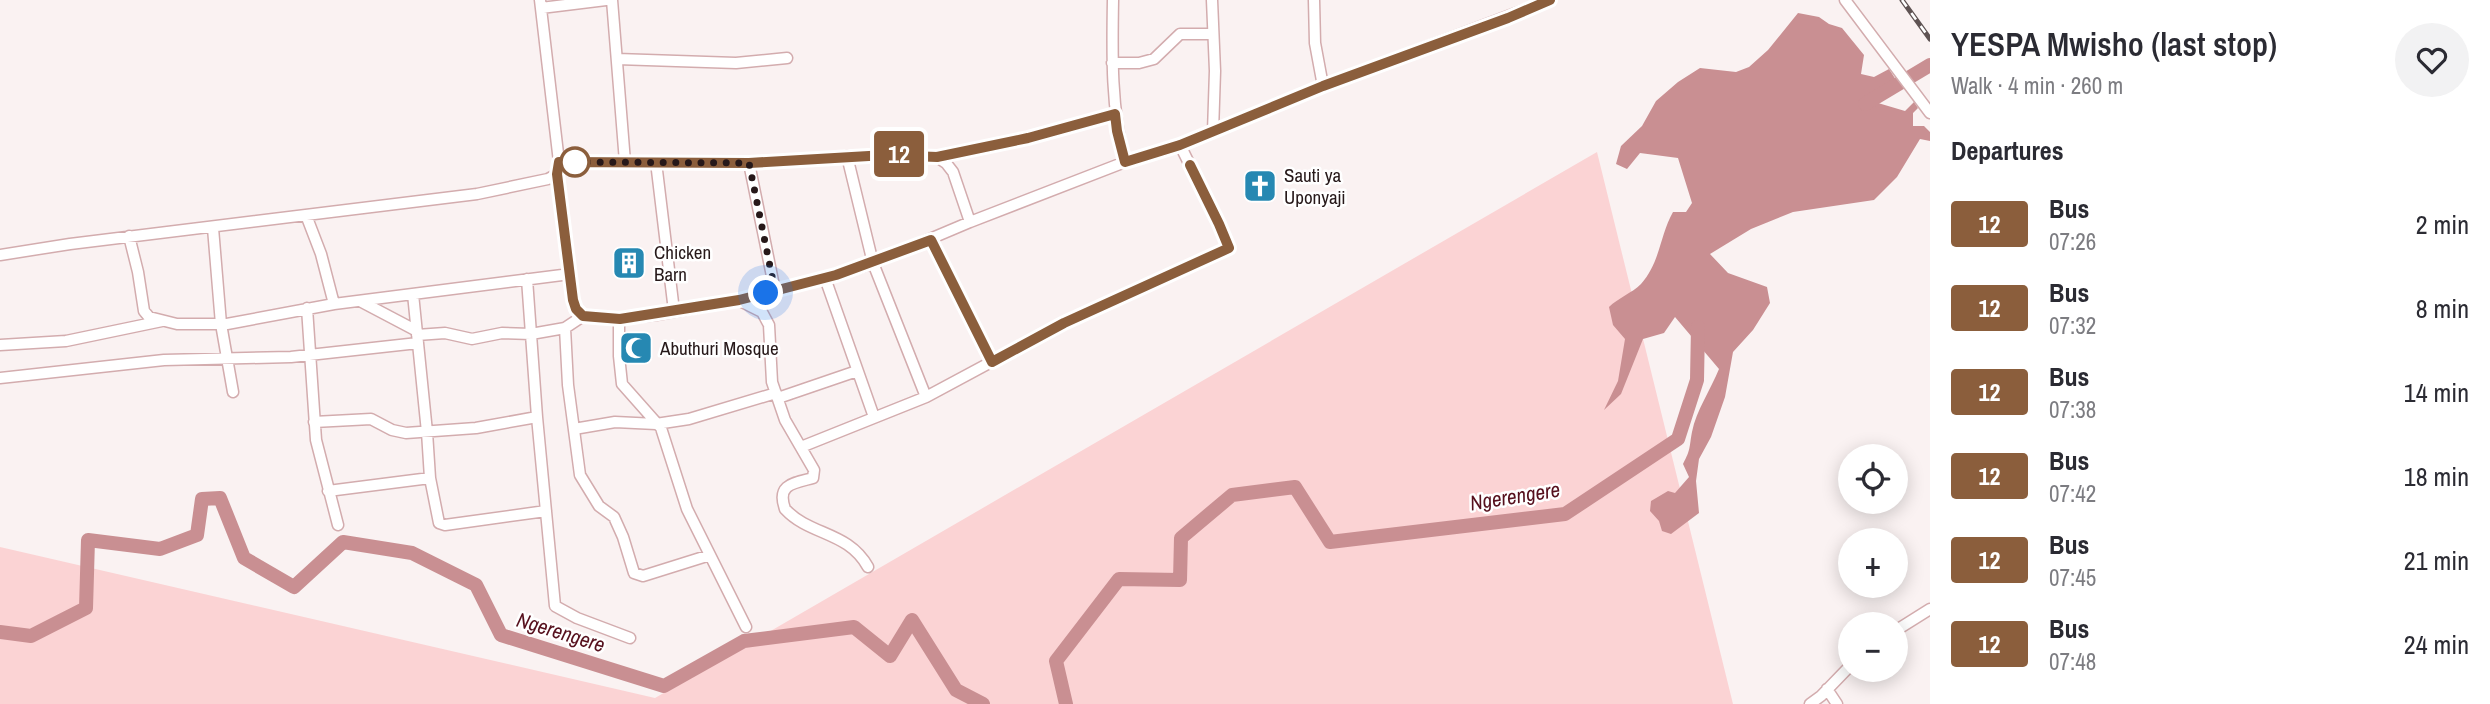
<!DOCTYPE html>
<meta charset="utf-8">
<style>
body{margin:0;font-family:"Archivo Narrow",sans-serif;background:#f2f2f3;color:#2b2b33;height:100vh;display:flex;flex-direction:column;font-size:26px;white-space:nowrap}
*{box-sizing:border-box;margin:0}
p{font-size:23px;color:#7c7c81}
.icon{flex:none;width:38px;height:38px;fill:none;stroke:currentColor;stroke-width:2;stroke-linecap:round;stroke-linejoin:round}
.map{position:relative;flex:1;overflow:hidden}
.side{display:flex;flex-direction:column;background:#fff;width:560px}
.side>*{flex:none}
.badge{padding:0 14px;border-radius:5px;font-size:24px;line-height:46px}
.buttons{position:absolute;left:1838px;top:444px;display:grid;gap:14px}
.buttons a{display:grid;place-items:center;width:70px;height:70px;border-radius:50%;background:#fff;box-shadow:0 4px 18px #0003;font-size:35px}
.you{position:absolute;width:35px;height:35px;margin:-18px;border:5px solid #fff;border-radius:50%;background:#1a73e8;box-shadow:0 0 0 10px #1a73e833}
.map>.badge{position:absolute;translate:-50% -50%;box-shadow:0 0 0 4px #fff}
h2{padding:0 21px;font-size:26px;line-height:63px}
.round{display:grid;place-items:center;flex:none;width:74px;height:74px;border-radius:37px;background:#f2f2f3}
.overview{display:flex;align-items:center;justify-content:space-between;height:119px;padding:0 21px}
h1{font-size:33px;font-weight:600;line-height:52px}
ul{padding:0;list-style:none}
li{display:flex;align-items:center;gap:21px;height:84px;padding:0 21px}
li div{flex:1}
li b{display:block;font-size:26px}
li em{font-style:normal}
li .badge{min-width:77px;font-weight:700;text-align:center}
main{display:flex;flex:1;min-height:0}
.map>svg:first-child{display:block}
.green{fill:#fbd3d4}
.water{fill:#c98f92}
.lines{fill:none;stroke-linecap:round;stroke-linejoin:round}
.river{stroke:#c98f92;stroke-width:14}
.street-casing{stroke:#d3acae;stroke-width:13}
.street{stroke:#fff;stroke-width:10}
.rail-casing{stroke:#5f5353;stroke-width:5}
.rail{stroke:#fff;stroke-width:2.5;stroke-dasharray:8;stroke-linecap:butt}
.line-casing{stroke:#fff;stroke-width:16}
.line{stroke:#8b5e3c;stroke-width:10}
.walk{stroke:#261819;stroke-width:7;stroke-dasharray:0 12.6}
.stop-dot{fill:#fff;stroke:#8b5e3c;stroke-width:3.5}
.labels{text-anchor:middle;dominant-baseline:central;stroke-width:5;stroke-linejoin:round;paint-order:stroke}
.poi-label{font-size:19px;fill:#261819;stroke:#fff;text-anchor:start}
.water-label{font-size:21px;font-style:italic;fill:#56101d;stroke:#fff}
</style>
<main>
<div class="map">
<svg width="1930" height="704" viewBox="0 0 1930 704">
<rect width="100%" height="100%" fill="#faf2f2"/>
<path class="green" d="M 1597,152 L 1733,704 L 0,704 L 0,547 L 655,698 Z"/>
<path class="water" d="M 1798,13 L 1819,17 L 1829,24 L 1842,28 L 1864,55 L 1861,74 L 1874,77 L 1889,69 L 1898,83 L 1880,93 L 1878,103 L 1905,111 L 1914,102 L 1918,108 L 1913,113 L 1913,126 L 1924,126 L 1930,132 L 1930,141 L 1920,139 L 1897,177 L 1874,200 L 1793,212 L 1751,229 L 1710,254 L 1728,273 L 1767,287 L 1770,303 L 1753,330 L 1733,352 L 1725,397 L 1711,437 L 1699,459 L 1696,481 L 1699,513 L 1671,534 L 1662,531 L 1659,521 L 1650,511 L 1651,501 L 1668,491 L 1675,493 L 1689,477 L 1683,464 C 1691,449 1689,448 1692,432 C 1696,411 1711,389 1719,369 L 1675,317 L 1664,333 L 1643,339 L 1621,394 L 1604,410 L 1618,381 L 1625,339 L 1613,325 L 1609,307 C 1618,298 1632,293 1641,284 C 1660,263 1660,235 1673,212 L 1686,212 L 1692,203 L 1678,158 L 1640,153 L 1627,169 L 1616,164 L 1621,146 L 1642,126 L 1656,101 L 1678,82 L 1700,68 L 1736,72 L 1749,67 L 1768,50 Z"/>
<g class="lines">
<path class="river" d="M 1865,104 L 1930,65
M 0,632 L 31,636 L 86,608 L 88,540 L 160,549 L 197,535 L 202,499 L 220,498 L 244,558 L 294,587 L 343,542 L 412,553 L 476,585 L 501,635 L 664,686 L 744,641 L 854,627 L 890,656 L 912,620 L 956,690 L 983,704
M 1066,704 L 1056,661 L 1119,579 L 1180,580 L 1181,538 L 1232,495 L 1295,487 L 1330,542 L 1565,514 L 1678,439 L 1697,380 L 1698,327"/>
<defs>
<path id="street" d="M 612,0 L 625,162
M 1113,0 C 1112,55 1111,109 1125,162
M 1212,0 L 1215,71 L 1213,132
M 1314,0 L 1315,43 L 1323,86
M 1845,0 L 1930,113
M 541,8 L 606,0
M 617,59 L 736,63 L 787,58
M 1112,63 L 1139,63 L 1154,59 L 1180,34 L 1213,34
M 847,156 L 873,263 L 926,397
M 937,157 L 1028,138 L 1115,114
M 559,162 L 749,163 L 906,154 L 937,157 L 946,163 L 953,172 L 970,222
M 656,162 L 674,311
M 749,163 L 775,291
M 557,174 L 573,300 L 576,309 L 583,316 L 619,319 L 656,315 L 739,300 L 836,275 L 873,263 L 970,222 L 1125,162 L 1180,145 L 1323,86 L 1550,0
M 306,215 L 321,254 L 334,304
M 213,228 L 221,324 L 233,392
M 129,236 L 138,272 L 144,311 L 149,317 L 177,324 L 227,324 L 334,304 L 570,274
M 931,240 L 992,362
M 0,255 L 70,244 L 477,194 L 548,179 L 557,174 L 559,162 L 540,0
M 825,278 L 874,417
M 527,279 L 537,417 L 555,606 L 577,618 L 630,638
M 413,294 L 427,432 L 430,478 L 439,523 L 445,525 L 546,511
M 360,301 L 417,331
M 740,301 L 762,312 L 769,325 L 772,382 L 785,420 L 814,470 L 813,478 C 794,483 776,484 785,509 C 810,536 848,531 868,567
M 307,308 L 316,440 L 338,525
M 619,319 L 619,356 L 622,384 L 661,428 L 687,509 L 746,627
M 565,328 L 568,385 L 580,475 L 599,506 L 614,517 L 623,537 L 634,573 L 643,576 L 710,555
M 417,335 L 445,333 L 472,339 L 502,333 L 531,334 L 565,328 L 583,316
M 0,345 L 66,341 L 162,321
M 0,378 L 164,360 L 291,357 L 418,343
M 778,398 L 857,371
M 314,422 L 371,419 L 392,430 L 406,433 L 476,428 L 537,417
M 574,429 L 615,422 L 656,424 L 689,419 L 776,393
M 801,447 L 926,397 L 1064,323 L 1229,248 L 1219,224 L 1180,145
M 328,491 L 430,478
M 1895,631 L 1930,609
M 1827,689 L 1837,704
M 1810,704 L 1821,696 L 1850,666"/>
</defs>
<use href="#street" class="street-casing"/>
<use href="#street" class="street"/>
<defs>
<path id="rail" d="M 1902,0 L 1930,39"/>
</defs>
<use href="#rail" class="rail-casing"/>
<use href="#rail" class="rail"/>
</g>
<g class="lines">
<defs>
<path id="line" d="M 1190,165 L 1219,224 L 1229,248 L 1064,323 L 992,362 L 931,240 L 836,275 L 739,300 L 620,319 L 583,316 L 576,309 L 573,300 L 557,174 L 559,162 L 749,163 L 886,155 L 937,157 L 1028,138 L 1115,114 L 1117,131 L 1125,162 L 1180,145 L 1323,86 L 1508,18 L 1550,0"/>
</defs>
<use href="#line" class="line-casing"/>
<use href="#line" class="line"/>
<path class="walk" d="M 575,162 L 749,163 L 775,291 L 766,293"/>
</g>
<defs>
<symbol id="church-square" viewBox="-11 -11 22 22"><rect x="-9" y="-9" width="18" height="18" rx="4" fill="#2688b2" stroke="#fff"/><path d="M-1.2-6h2.4v3.5h3.3v2.4h-3.3V6h-2.4V-.1h-3.3v-2.4h3.3Z" fill="#fff"/></symbol>
<symbol id="building-square" viewBox="-11 -11 22 22"><rect x="-9" y="-9" width="18" height="18" rx="4" fill="#2688b2" stroke="#fff"/><path d="M-4-6H4V6H1V3H-1V6H-4ZM-2.5-4.3h1.7v1.8h-1.7ZM.8-4.3h1.7v1.8H.8ZM-2.5-1h1.7V.8h-1.7ZM.8-1h1.7V.8H.8Z" fill="#fff"/></symbol>
<symbol id="mosque-square" viewBox="-11 -11 22 22"><rect x="-9" y="-9" width="18" height="18" rx="4" fill="#2688b2" stroke="#fff"/><path d="M3.5-4.9A6 6 0 1 0 3.5 4.9A5 5 0 1 1 3.5-4.9Z" fill="#fff"/></symbol>
</defs>
<g fill-rule="evenodd">
<use href="#church-square" x="1241" y="167" width="38" height="38"/>
<use href="#building-square" x="610" y="244" width="38" height="38"/>
<use href="#mosque-square" x="617" y="329" width="38" height="38"/>
</g>
<circle class="stop-dot" cx="575" cy="162" r="14"/>
<g class="labels">
<g class="poi-label">
<text x="1284" y="175">Sauti ya<tspan x="1284" dy="22">Uponyaji</tspan></text>
<text x="654" y="252">Chicken<tspan x="654" dy="22">Barn</tspan></text>
<text x="660" y="348">Abuthuri Mosque</text>
</g>
<g class="water-label">
<text transform="translate(1515 496) rotate(-9)">Ngerengere</text>
<text transform="translate(561 632) rotate(17)">Ngerengere</text>
</g>
</g>
</svg>
<div class="buttons">
<a><svg class="icon" aria-label="locate" viewBox="0 0 24 24"><circle cx="12" cy="12" r="6"/><path d="M12 2v4M12 18v4M2 12h4M18 12h4"/></svg></a>
<a>+</a>
<a>−</a>
</div>
<div class="you" style="left:766px;top:293px"></div>
<b class="badge" style="left:899px;top:154px;background:#8b5e3c;color:#fff">12</b>
</div>
<section class="side">
<div class="overview"><div><h1>YESPA Mwisho (last stop)</h1><p>Walk · 4 min · 260 m</p></div><a class="round"><svg class="icon" aria-label="heart" viewBox="0 0 24 24"><path d="M12 20l-8-8c-3-5 5-10 8-4 3-6 11-1 8 4z"/></svg></a></div>
<h2>Departures</h2>
<ul>
<li><span class="badge" style="background:#8b5e3c;color:#fff">12</span><div><b>Bus</b><p>07:26</p></div><em>2 min</em></li>
<li><span class="badge" style="background:#8b5e3c;color:#fff">12</span><div><b>Bus</b><p>07:32</p></div><em>8 min</em></li>
<li><span class="badge" style="background:#8b5e3c;color:#fff">12</span><div><b>Bus</b><p>07:38</p></div><em>14 min</em></li>
<li><span class="badge" style="background:#8b5e3c;color:#fff">12</span><div><b>Bus</b><p>07:42</p></div><em>18 min</em></li>
<li><span class="badge" style="background:#8b5e3c;color:#fff">12</span><div><b>Bus</b><p>07:45</p></div><em>21 min</em></li>
<li><span class="badge" style="background:#8b5e3c;color:#fff">12</span><div><b>Bus</b><p>07:48</p></div><em>24 min</em></li>
</ul>
</section>
</main>
